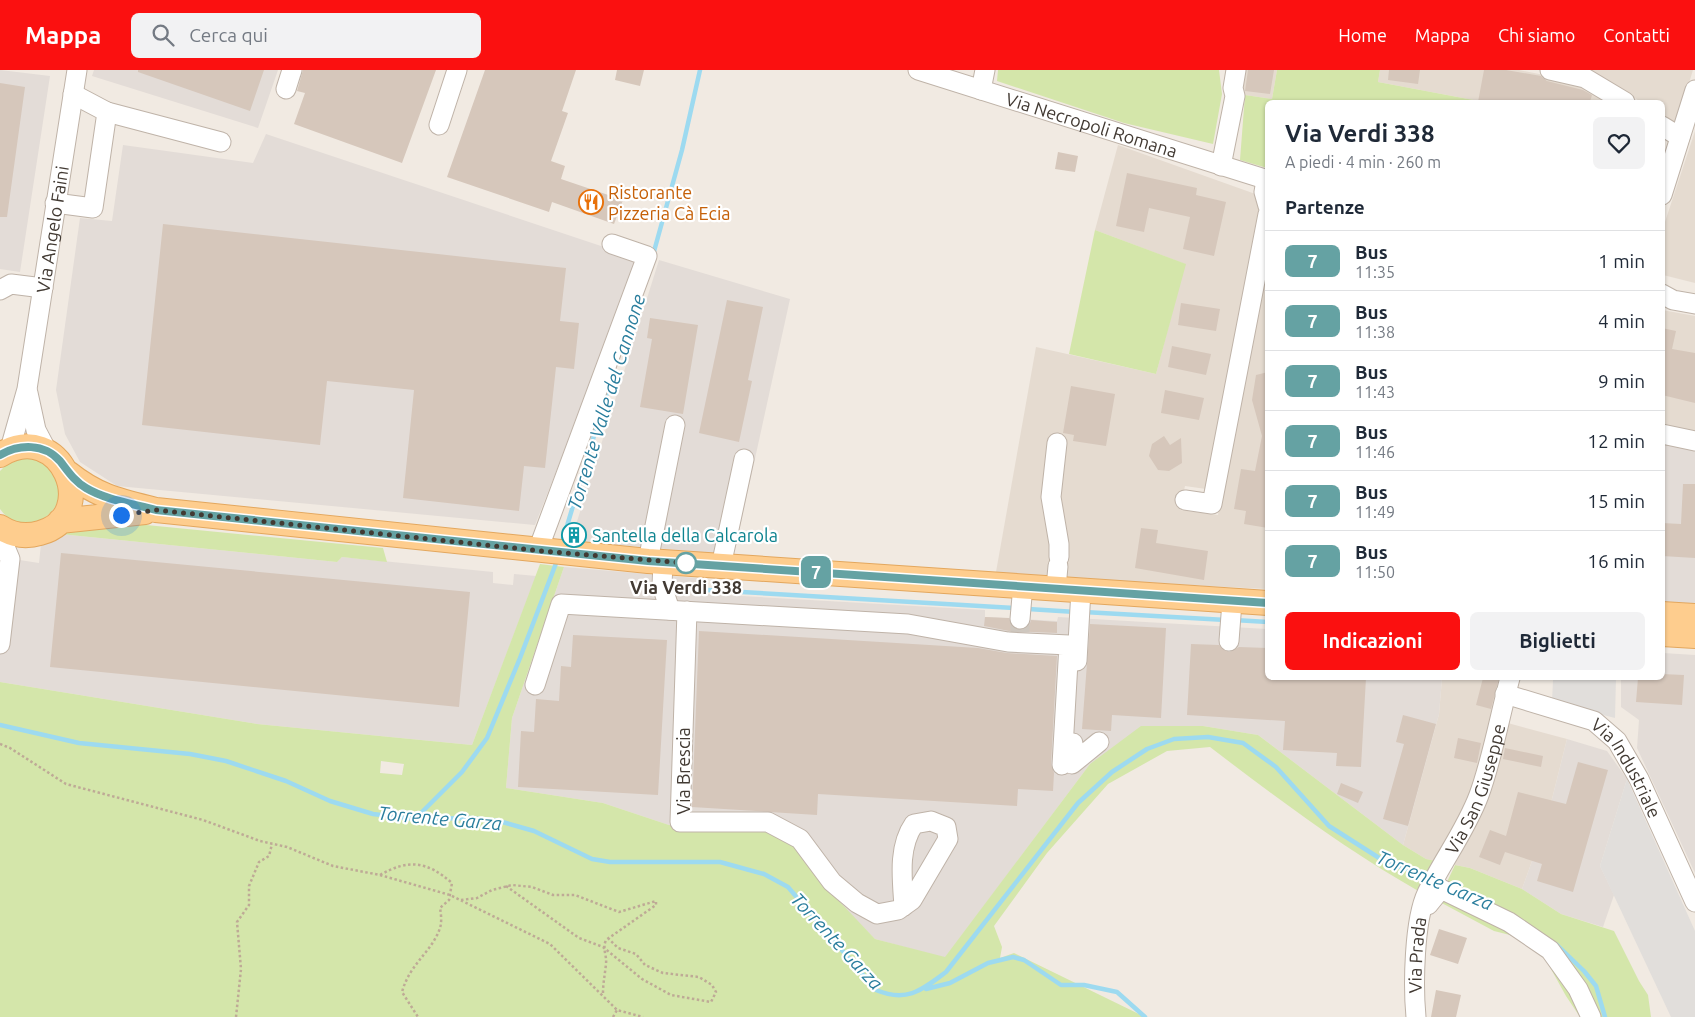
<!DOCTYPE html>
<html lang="it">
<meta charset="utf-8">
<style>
body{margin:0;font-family:Ubuntu,sans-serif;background:#f2f2f3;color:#1f2937;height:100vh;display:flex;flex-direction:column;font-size:19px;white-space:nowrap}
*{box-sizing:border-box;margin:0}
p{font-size:16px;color:#747a83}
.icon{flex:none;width:28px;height:28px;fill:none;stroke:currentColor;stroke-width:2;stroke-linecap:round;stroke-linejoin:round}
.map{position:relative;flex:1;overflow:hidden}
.panel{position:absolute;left:1265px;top:30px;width:400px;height:580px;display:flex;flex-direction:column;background:#fff;border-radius:8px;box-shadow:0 1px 4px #0004}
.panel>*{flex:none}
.badge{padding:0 10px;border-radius:8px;font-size:18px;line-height:32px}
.you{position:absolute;width:25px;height:25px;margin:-12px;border:4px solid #fff;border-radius:50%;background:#1a73e8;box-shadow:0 0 0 8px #1a73e833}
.map>.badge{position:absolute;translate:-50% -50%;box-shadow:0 0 0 2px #fff}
h2{padding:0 20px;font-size:19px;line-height:45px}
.round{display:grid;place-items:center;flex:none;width:52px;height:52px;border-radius:8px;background:#f2f2f3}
.summary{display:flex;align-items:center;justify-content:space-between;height:85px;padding:0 20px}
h1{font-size:24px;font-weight:700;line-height:38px}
.cta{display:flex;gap:10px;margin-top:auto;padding:10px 20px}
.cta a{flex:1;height:58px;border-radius:8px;background:#fb1010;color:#fff;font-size:20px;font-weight:700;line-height:58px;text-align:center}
.cta a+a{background:#f2f2f3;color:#1f2937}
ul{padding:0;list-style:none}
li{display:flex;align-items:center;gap:15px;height:60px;padding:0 20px;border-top:1px solid #e0e1e3}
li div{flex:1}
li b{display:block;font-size:19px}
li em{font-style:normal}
li .badge{min-width:55px;font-weight:700;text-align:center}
header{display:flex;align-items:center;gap:30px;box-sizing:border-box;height:70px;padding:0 25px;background:#fb1010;color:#fff}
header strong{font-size:24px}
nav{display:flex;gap:28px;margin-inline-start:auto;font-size:18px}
.search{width:350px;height:45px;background:#f2f2f3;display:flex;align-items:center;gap:12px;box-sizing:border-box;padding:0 18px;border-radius:8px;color:#747a83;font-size:19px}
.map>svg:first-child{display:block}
.residential{fill:#e5dbd0}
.industrial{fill:#e3dcd7}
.green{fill:#d4e6aa;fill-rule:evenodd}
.parking{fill:#e1dedb}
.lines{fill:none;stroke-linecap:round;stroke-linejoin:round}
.stream{stroke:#9ddaf0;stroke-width:4.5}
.building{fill:#d6c7bb}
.minor-tunnel{stroke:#cec7bf;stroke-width:19;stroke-dasharray:19 9;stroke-linecap:butt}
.minor-casing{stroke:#bfb3a8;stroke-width:21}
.major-casing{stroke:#e3a75e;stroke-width:26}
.path{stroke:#beaa96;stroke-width:2.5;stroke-dasharray:2.5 2.5;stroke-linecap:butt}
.minor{stroke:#fff;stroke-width:19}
.major{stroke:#fecd8e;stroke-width:24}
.line-casing{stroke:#fff;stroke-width:11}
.line{stroke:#65a2a3;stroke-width:8}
.walk{stroke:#423a33;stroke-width:5;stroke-dasharray:0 9}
.stop-dot{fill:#fff;stroke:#65a2a3;stroke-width:2.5}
.labels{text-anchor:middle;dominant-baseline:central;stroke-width:4.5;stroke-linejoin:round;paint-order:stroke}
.street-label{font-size:18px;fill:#423a33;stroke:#fff}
.food-label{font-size:18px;fill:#c56008;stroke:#fff;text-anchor:start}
.culture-label{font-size:18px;fill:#0d838f;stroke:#fff;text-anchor:start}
.stop-label{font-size:18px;font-weight:bold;fill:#423a33;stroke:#fff}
.water-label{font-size:19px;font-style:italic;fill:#2a7e9d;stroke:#fff}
</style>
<header>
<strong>Mappa</strong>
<div class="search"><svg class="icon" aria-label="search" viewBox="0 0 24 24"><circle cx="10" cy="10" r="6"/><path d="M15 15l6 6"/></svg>Cerca qui</div>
<nav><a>Home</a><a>Mappa</a><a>Chi siamo</a><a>Contatti</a></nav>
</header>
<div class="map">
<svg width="1695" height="947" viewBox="0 0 1695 947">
<rect width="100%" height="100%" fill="#f1eae2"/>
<path class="residential" d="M 1238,0 L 1277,0 L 1272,29 L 1245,25 L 1236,19 Z
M 1380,0 L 1519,0 L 1584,13 L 1614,32 L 1484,32 L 1378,12 Z
M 1590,0 L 1693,0 L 1676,55 L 1663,46 L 1662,32 L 1641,32 Z
M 1695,61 L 1695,213 L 1663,205 L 1662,161 Z
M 1118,75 L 1261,126 L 1206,419 L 1185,416 L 1180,440 L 1218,445 L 1267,189 L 1267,519 L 1124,512 L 996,502 L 1036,277 L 1156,304 L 1185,194 L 1095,160 Z
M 1662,240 L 1695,246 L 1695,365 L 1663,358 Z
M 1442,608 L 1503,608 L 1493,649 L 1567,669 L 1547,749 L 1522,819 L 1470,798 L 1426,789 L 1403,775 L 1439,644 Z"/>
<path class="industrial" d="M 0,0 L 50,6 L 20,202 L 0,199 Z
M 94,0 L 278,0 L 258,58 L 92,6 Z
M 266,64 L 640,189 L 535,455 L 117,416 L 80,392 L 65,364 L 56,320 L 80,148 L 112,151 L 123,75 L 253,93 Z
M 659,190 L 790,229 L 738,466 L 723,463 L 714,483 L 581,472 L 574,461 Z
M 1667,370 L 1695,376 L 1695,540 L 1663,539 L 1662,384 Z
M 60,464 L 337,492 L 342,487 L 493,502 L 493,513 L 513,515 L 514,504 L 536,506 L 472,675 L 257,654 L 0,612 L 0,487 L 39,493 L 41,474 Z
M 564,497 L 708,509 L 707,524 L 985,540 L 985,547 L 1057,551 L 1058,547 L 1267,559 L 1268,608 L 1442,608 L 1439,644 L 1403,775 L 1258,665 L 1203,656 L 1090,694 L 945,888 L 875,869 L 765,757 L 669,755 L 603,733 L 506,718 L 512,648 Z
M 1663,583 L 1695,585 L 1695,803 L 1637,678 L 1639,650 L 1621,637 L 1621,608 L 1662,608 Z
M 1567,669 L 1607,681 L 1627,709 L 1600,796 L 1614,825 L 1603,857 L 1561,844 L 1522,819 L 1547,749 Z"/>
<path class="green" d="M 998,0 L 1219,0 L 1222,24 L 1213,74 L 1124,53 L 997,11 Z
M 1277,0 L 1380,0 L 1378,12 L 1484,32 L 1268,32 L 1267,98 L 1240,90 L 1245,25 L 1272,29 Z
M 1095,160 L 1186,194 L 1156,304 L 1069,284 Z
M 26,387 C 32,389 43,390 48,395 C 85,431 27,478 0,439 L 0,401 L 6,395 Z
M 126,453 L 383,478 L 387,492 L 342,487 L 337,492 L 60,464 L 78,456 Z
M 540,494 L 564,497 L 512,648 L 506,718 L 603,733 L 669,755 L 765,756 L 792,770 L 822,813 L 875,869 L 945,887 L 1090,694 L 1141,656 L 1203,656 L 1258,665 L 1403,775 L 1426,789 L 1441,792 L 1420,822 C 1346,780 1278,729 1210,677 L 1167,681 L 1108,714 L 1047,783 L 994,856 L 1002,877 L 1000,888 L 1014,883 L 1145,947 L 0,947 L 0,612 L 257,654 L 472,675 ZM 381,691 L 404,694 L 402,705 L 380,703 Z
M 1455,795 L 1470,798 L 1522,819 L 1561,844 L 1614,861 L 1639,911 L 1648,925 L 1651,947 L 1580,947 L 1566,926 L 1541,881 L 1510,865 L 1494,861 L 1438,831 Z"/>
<path class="parking" d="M 1547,608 L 1616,608 L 1615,648 L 1552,632 L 1553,610 Z
M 1627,709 L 1695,861 L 1695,947 L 1671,947 L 1600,796 Z"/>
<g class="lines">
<path class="stream" d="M 653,185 L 682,80 L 700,0
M 561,476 L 611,309
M 707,520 L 1014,538
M 1028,539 L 1076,542
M 1084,542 L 1226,550
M 1234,550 L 1268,552
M 0,655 L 79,673 L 190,684 L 226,691 L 286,711 L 330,731 L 373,744 L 415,749 L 470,748 L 499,751 L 534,761 L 592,789 L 610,792 L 720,792 L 764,804 L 788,817 L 876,920 C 907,933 922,920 946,902 L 1078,733 L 1112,702 L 1147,679 L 1174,669 L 1208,667 L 1243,673 L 1276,697 L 1329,756 L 1387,793 L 1430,806
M 415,749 L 462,702 L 487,668 L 520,588 L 558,488
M 1557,875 L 1584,901 L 1596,916 L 1605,947
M 926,919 L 950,913 L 988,893 L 1013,887 L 1024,890 L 1061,915 L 1084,915 L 1117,922 L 1145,947"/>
</g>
<path class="building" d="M 138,0 L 264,0 L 250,41 L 138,2 Z
M 303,0 L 436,0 L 402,93 L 294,54 L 305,23 L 297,21 Z
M 485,0 L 576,0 L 562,41 L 568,43 L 551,91 L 565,96 L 561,109 L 623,130 L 614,154 L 552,132 L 549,142 L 447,107 Z
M 617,0 L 644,0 L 640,16 L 615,10 Z
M 1248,0 L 1274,0 L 1270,24 L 1245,21 Z
M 1389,0 L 1420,0 L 1418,14 L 1388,10 Z
M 1484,0 L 1506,0 L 1541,6 L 1547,11 L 1583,20 L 1592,25 L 1590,32 L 1478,32 Z
M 0,13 L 25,17 L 7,147 L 0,147 Z
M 1058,82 L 1078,86 L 1075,102 L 1055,99 Z
M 1127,103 L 1197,118 L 1196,125 L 1226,132 L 1214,186 L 1183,179 L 1190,147 L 1149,138 L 1144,162 L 1116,156 Z
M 163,154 L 566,198 L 560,251 L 579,253 L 574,299 L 556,297 L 545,398 L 524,396 L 519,441 L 403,428 L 414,320 L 327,311 L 320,375 L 142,355 Z
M 727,230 L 763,237 L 748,310 L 752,311 L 739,372 L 699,363 Z
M 1181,233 L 1220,239 L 1216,261 L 1178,255 Z
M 650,248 L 698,255 L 683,344 L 640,337 L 652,269 L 647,268 Z
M 1662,258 L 1676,261 L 1672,279 L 1695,283 L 1695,333 L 1662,325 Z
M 1172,276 L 1211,284 L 1206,305 L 1168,297 Z
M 1268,302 L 1268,458 L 1244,454 L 1246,441 L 1234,439 L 1241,399 L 1255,401 L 1262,366 L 1252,330 L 1256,305 Z
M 1071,316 L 1115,324 L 1106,376 L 1073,371 L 1074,365 L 1063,363 Z
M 1165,320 L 1204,328 L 1199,350 L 1161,343 Z
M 1164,366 L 1170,375 L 1181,368 L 1182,393 L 1169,401 L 1158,400 L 1149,386 L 1152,374 Z
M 1683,414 L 1695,414 L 1695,488 L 1662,486 L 1662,453 L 1681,454 Z
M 1141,458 L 1158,460 L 1156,473 L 1208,481 L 1204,510 L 1135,498 Z
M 61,483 L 470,522 L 459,637 L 50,597 Z
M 985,547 L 1009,548 L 1013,558 L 1020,560 L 1029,556 L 1031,550 L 1057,552 L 1057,563 L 1009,561 L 984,556 Z
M 1090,554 L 1166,558 L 1161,648 L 1112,645 L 1111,661 L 1082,659 Z
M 699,561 L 978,578 L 1007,583 L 1057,586 L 1051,694 L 1054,703 L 1053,721 L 1018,719 L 1017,736 L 818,724 L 817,745 L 692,737 Z
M 573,565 L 667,570 L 658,725 L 518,717 L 521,661 L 534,662 L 536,629 L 559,631 L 561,596 L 571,597 Z
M 1191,574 L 1219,575 L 1229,582 L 1239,577 L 1268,578 L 1268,608 L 1366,608 L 1361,697 L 1336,696 L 1337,683 L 1283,680 L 1285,651 L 1187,645 Z
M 1662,604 L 1684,605 L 1682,635 L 1636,632 L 1638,608 L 1662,608 Z
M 1483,608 L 1499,608 L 1491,639 L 1476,635 Z
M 1403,645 L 1436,654 L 1408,756 L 1383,749 L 1404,674 L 1396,672 Z
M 1458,668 L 1481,673 L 1477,693 L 1454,688 Z
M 1505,678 L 1543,686 L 1541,697 L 1503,689 Z
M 1578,692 L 1608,700 L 1573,822 L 1537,811 L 1542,794 L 1505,782 L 1500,795 L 1479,787 L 1490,760 L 1506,766 L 1518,722 L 1566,734 Z
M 1341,713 L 1363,722 L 1358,733 L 1337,724 Z
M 1439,859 L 1467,868 L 1458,894 L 1430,885 Z
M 1436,920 L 1461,925 L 1456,947 L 1431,947 Z"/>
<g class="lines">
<path class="minor-tunnel" d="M 1020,562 L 1020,549"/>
<defs>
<g id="minor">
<path id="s1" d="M 918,0 L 1268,110"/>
<path d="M 1550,0 L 1585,8 L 1625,32"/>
<path d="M 286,19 L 292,0"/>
<path d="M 981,20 L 985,0"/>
<path d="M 107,42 L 221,72"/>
<path d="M 439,55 L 457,0"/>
<path d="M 1662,56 L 1680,67"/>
<path d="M 1221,96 L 1235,26 L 1233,18 L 1236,0"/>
<path d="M 1266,110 L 1264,122 L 1268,136"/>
<path d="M 1662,125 L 1695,20"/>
<path d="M 55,133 L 93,138 L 107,42 L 73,24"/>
<path d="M 0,220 L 11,214 L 43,218"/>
<path d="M 1662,224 L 1673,230 L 1695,234"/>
<path d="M 28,323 L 36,360 L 47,381"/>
<path d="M 1662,364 L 1695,371"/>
<path d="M 1057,373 L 1051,427 L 1059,474 L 1059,487"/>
<path id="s2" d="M 10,379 L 27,319 L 77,0"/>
<path d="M 1185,430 L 1212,434 L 1268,144"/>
<path d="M 0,465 L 10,489 L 0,574"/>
<path d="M 538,480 L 647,186 L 612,174"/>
<path d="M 648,491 L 675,355"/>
<path d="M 663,492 L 662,516 L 670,540"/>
<path d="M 721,496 L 744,389"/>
<path d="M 1056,518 L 1058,496"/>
<path d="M 687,541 L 680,752 L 768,752 L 800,769 L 832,812 L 857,833 L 877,844 L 898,840 L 912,830 L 948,769 L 946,757 L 931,751 L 914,754 C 898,777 902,808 904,836"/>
<path d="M 1020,549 L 1023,515"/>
<path d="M 1229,571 L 1232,532"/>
<path d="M 1077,591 L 1081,520"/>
<path d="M 535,615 L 561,534 L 908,554 L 1008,572 L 1069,575 L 1062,695"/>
<path id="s3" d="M 1505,624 L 1594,651 L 1617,671 L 1639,709 L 1695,832"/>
<path d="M 1073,673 L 1072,694 L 1099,672"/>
<path d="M 1428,835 L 1441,819 L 1509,852 L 1550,880 L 1578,919 L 1591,947"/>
<path id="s4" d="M 1416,947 C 1413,916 1414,850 1427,823 C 1443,790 1466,760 1479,725 C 1492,690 1500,645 1510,608"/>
</g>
<path id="major" d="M 0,385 C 61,347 102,446 40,463 C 26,467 12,465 0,457
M 68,403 C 98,427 120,431 156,440 L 648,491 L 1268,533
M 60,451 L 145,442
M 1662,544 L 1695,546
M 1662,564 L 1695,566"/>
</defs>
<use href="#minor" class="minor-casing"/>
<use href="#major" class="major-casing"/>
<path class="path" d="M 0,674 L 10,678 L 66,714 L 203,750 L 260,771 L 287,777 L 333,796 L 380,805 L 450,825 L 550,874 L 617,940 L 643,947
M 380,805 C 408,789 427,791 452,813 L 449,830 L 440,838 C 441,844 442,852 440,858 C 432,882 410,893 402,922 L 418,947
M 506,816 L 579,868 L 603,877 L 642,909 L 671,925 L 711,932 L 716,922 L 712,915 L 699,907 L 663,903 L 645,895 L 636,884 L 618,878 L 609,869
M 461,830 L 477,828 L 492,820 L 512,815 L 532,817 L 553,825 L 575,825 L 619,842 L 656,831 L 656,835 L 606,870 C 602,879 607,885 606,894 C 605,904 603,913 603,923
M 236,947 L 241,899 L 237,852 L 249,835 L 249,816 L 259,792 L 269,786 L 272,774
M 613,947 L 617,940"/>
<use href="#minor" class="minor"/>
<use href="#major" class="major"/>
</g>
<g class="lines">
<defs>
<path id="line" d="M 0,385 C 19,374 44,373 60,391 C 68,401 74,411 86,418 C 106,430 134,434 156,440 L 648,491 L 1268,533"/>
</defs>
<use href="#line" class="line-casing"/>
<use href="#line" class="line"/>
<path class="walk" d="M 121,445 L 156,440 L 552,482 L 686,493"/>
</g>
<defs>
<symbol id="restaurant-ring" viewBox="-11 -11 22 22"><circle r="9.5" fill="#fff" stroke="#e8710a" stroke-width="1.5"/><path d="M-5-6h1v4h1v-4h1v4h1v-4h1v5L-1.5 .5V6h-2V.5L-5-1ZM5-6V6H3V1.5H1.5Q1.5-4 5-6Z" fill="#e8710a"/></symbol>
<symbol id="building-ring" viewBox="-11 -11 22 22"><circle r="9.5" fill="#fff" stroke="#0f9aa8" stroke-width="1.5"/><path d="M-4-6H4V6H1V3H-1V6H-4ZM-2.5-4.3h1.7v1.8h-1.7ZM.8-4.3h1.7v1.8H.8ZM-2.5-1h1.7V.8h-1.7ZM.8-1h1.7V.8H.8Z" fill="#0f9aa8"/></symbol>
</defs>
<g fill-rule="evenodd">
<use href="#restaurant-ring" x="577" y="118" width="28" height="28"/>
<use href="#building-ring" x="560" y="451" width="28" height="28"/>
</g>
<circle class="stop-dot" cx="686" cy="493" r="10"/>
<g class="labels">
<g class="street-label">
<text stroke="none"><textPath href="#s1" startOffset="182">Via Necropoli Romana</textPath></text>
<text stroke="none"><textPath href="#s2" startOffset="224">Via Angelo Faini</textPath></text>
<text transform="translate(683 701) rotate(-90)">Via Brescia</text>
<text stroke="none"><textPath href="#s3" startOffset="151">Via Industriale</textPath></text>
<text stroke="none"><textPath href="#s4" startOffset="241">Via San Giuseppe</textPath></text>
<text stroke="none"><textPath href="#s4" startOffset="62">Via Prada</textPath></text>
</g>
<g class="food-label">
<text x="608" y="122">Ristorante<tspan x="608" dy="21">Pizzeria Cà Ecia</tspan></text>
</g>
<g class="culture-label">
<text x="592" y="465">Santella della Calcarola</text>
</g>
<g class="stop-label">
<text x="686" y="517">Via Verdi 338</text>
</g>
<g class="water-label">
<text transform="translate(606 332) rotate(-73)">Torrente Valle del Cannone</text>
<text transform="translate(440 748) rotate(5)">Torrente Garza</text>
<text transform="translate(1435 810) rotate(23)">Torrente Garza</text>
<text transform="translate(837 871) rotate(47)">Torrente Garza</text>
</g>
</g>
</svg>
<div class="you" style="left:121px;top:445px"></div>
<b class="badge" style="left:816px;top:502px;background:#65a2a3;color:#fff">7</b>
<section class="panel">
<div class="summary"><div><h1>Via Verdi 338</h1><p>A piedi · 4 min · 260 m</p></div><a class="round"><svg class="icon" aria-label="heart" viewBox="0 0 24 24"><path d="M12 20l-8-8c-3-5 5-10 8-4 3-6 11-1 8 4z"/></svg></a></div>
<h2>Partenze</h2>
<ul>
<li><span class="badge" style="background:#65a2a3;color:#fff">7</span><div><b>Bus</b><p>11:35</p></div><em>1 min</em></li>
<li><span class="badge" style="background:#65a2a3;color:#fff">7</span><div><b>Bus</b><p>11:38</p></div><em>4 min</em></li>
<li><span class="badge" style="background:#65a2a3;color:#fff">7</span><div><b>Bus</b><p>11:43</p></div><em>9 min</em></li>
<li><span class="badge" style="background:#65a2a3;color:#fff">7</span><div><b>Bus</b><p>11:46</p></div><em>12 min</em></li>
<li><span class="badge" style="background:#65a2a3;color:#fff">7</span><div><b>Bus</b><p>11:49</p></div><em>15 min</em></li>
<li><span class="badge" style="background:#65a2a3;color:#fff">7</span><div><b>Bus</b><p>11:50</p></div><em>16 min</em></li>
</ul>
<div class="cta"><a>Indicazioni</a><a>Biglietti</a></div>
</section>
</div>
